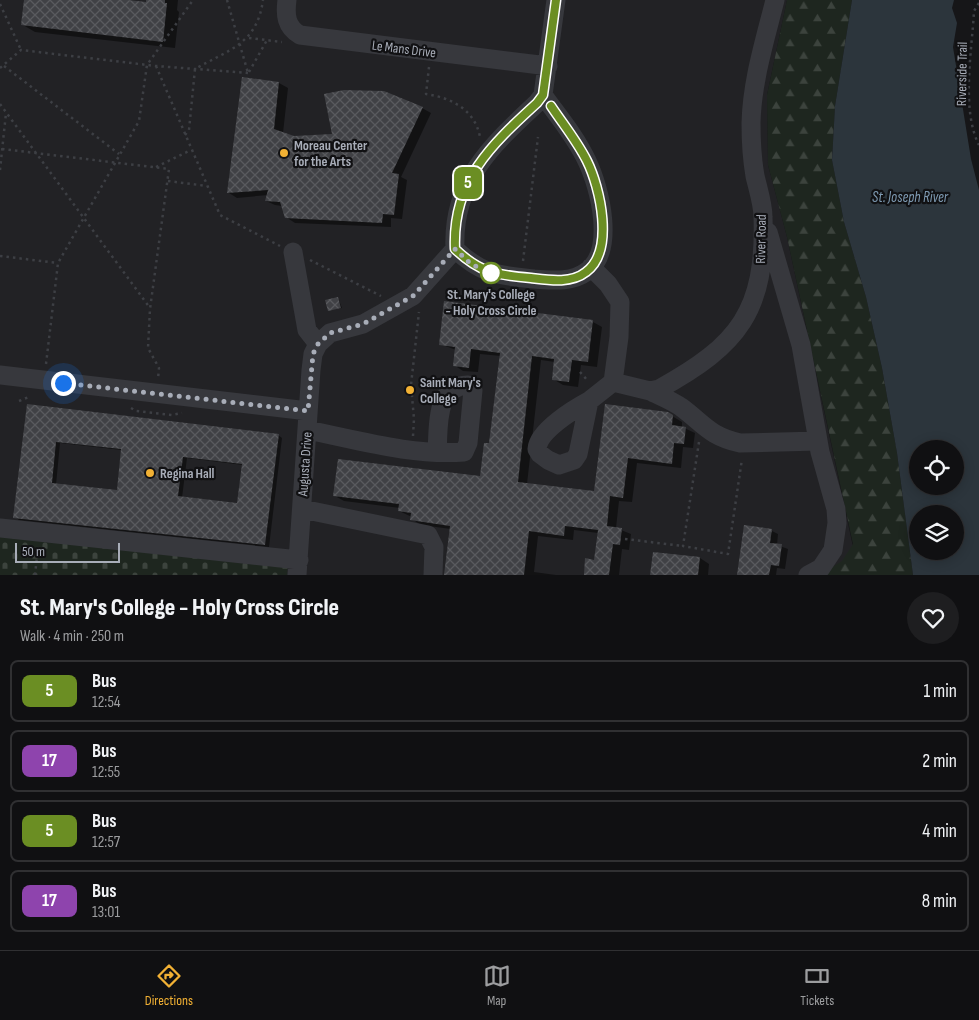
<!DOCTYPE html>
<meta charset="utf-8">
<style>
body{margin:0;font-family:"Sofia Sans Condensed",sans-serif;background:#1e1e20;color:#f1f3f6;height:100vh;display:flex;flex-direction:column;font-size:19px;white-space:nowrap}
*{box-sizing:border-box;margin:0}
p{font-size:16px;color:#9c9d9f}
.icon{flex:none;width:28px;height:28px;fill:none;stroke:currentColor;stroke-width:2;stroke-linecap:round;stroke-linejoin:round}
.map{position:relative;height:575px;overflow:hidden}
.drawer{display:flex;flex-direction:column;background:#101012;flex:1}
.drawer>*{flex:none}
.badge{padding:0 10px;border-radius:8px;font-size:18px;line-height:32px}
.fabs{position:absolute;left:909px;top:440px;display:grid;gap:10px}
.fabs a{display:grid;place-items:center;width:55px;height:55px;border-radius:50%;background:#101012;box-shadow:0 2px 12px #0003,0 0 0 1px #303032;font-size:25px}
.scale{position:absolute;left:15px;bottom:12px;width:105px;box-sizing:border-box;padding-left:5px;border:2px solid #a8adb8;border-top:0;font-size:14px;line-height:18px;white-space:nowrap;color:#a8adb8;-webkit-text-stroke:4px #111113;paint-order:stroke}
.you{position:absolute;width:25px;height:25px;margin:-12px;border:4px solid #fff;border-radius:50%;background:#1a73e8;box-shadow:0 0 0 8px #1a73e833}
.map>.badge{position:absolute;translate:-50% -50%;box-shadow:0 0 0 2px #fff}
.round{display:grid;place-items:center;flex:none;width:52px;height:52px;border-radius:26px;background:#1e1e20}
.head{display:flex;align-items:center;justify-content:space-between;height:85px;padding:0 20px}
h1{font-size:24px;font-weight:800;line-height:38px}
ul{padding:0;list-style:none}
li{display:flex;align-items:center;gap:15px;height:62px;margin:0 10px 8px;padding:0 10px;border:2px solid #303032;border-radius:8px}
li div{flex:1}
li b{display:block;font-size:19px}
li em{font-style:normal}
li .badge{min-width:55px;font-weight:700;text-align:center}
.tab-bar{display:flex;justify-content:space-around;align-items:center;height:70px;border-top:1px solid #303032;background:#101012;font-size:14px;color:#9c9d9f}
.tab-bar a{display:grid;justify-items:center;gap:2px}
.tab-bar .selected{color:#f2b134}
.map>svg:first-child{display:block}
.built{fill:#222225}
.forest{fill:url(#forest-firs)}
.cemetery{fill:url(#cemetery-stones)}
.water{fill:#2c353c;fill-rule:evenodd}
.shadow{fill:#0007;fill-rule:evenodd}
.building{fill:url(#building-cross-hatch);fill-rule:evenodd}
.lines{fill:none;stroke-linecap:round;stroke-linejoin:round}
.path{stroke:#3d3f44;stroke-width:2.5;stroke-dasharray:2.5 4;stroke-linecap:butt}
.minor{stroke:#37383d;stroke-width:19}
.line-casing{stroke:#fff;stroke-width:11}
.line{stroke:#6b8e23;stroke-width:8}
.walk{stroke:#a8adb8;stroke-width:5;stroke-dasharray:0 9}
.poi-dot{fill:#f2b134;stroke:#111113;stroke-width:2}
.stop-dot{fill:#fff;stroke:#6b8e23;stroke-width:2.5}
.labels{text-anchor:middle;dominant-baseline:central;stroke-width:4.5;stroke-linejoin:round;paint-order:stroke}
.street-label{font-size:14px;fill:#a8adb8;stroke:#111113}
.poi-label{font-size:14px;font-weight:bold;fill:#a8adb8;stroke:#111113;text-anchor:start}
.stop-label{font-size:14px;font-weight:bold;fill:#a8adb8;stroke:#111113}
.water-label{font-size:15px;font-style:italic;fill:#7f9bb3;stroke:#111113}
</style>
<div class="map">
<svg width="979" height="575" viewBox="0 0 979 575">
<defs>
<pattern id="forest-firs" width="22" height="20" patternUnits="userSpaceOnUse" patternTransform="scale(1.25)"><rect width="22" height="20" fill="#1e261f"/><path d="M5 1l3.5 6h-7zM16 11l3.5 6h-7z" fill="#3c433d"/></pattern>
<pattern id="cemetery-stones" width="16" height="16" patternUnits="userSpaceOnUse" patternTransform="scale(1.25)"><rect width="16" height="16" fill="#1e261f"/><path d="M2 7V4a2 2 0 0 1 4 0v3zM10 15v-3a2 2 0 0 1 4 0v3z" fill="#3c433d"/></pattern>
<pattern id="building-cross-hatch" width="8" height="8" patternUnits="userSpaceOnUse" patternTransform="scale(1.25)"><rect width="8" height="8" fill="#404145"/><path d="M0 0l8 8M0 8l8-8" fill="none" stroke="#595a5e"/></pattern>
</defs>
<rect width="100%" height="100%" fill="#161618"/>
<path class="built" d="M 0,0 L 787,0 L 767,95 L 768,165 L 787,237 L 859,575 L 0,575 Z"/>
<path class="forest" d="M 787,0 L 852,0 L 835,106 L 832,160 L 844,222 L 866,297 L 882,368 L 897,453 L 913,575 L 820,575 L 842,561 L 853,544 L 787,237 L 768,165 L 767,95 Z"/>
<path class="cemetery" d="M 0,534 L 288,565 L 287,575 L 0,575 Z"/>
<path class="water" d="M 852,0 L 954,0 L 952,8 L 957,23 L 953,47 L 971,159 L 979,190 L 979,575 L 913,575 L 897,453 L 882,368 L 866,297 L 844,222 L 832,160 L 835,106 ZM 918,449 L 955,449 L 955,486 L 918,486 ZM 918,514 L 955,514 L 955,551 L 918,551 Z"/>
<path class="shadow" d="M 26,0 L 117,0 L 147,4 L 147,0 L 178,0 L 177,10 L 179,12 L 175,48 L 35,32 L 23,25 Z
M 279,83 L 288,88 L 283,133 L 294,137 L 333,135 L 422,108 L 431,113 L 401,177 L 407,180 L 402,219 L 391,218 L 391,227 L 295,223 L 286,217 L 282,206 L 275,205 L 266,201 L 268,195 L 237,198 L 229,193 Z
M 338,298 L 342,308 L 329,310 Z
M 593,322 L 602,327 L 597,367 L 581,365 L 578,387 L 563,385 L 553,379 L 555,362 L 541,360 L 527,484 L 595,492 L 667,413 L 682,422 L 682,427 L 695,433 L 693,448 L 683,447 L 681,468 L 637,463 L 632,502 L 619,501 L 616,528 L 631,534 L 629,550 L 622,549 L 619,575 L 585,575 L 595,561 L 598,533 L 574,530 L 573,540 L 538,536 L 534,572 L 556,575 L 445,575 L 451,529 L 421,525 L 412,519 L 412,517 L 399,511 L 400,508 L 344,501 L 335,496 L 481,477 L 490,445 L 501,356 L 480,354 L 478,372 L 463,371 L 454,365 L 456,350 L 440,344 Z
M 28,405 L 278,435 L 282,438 L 269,547 L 19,520 L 15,517 ZM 60,443 L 122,450 L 118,491 L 56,485 ZM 187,458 L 243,465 L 238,504 L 182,498 Z
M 772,531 L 778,534 L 777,545 L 788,549 L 785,569 L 777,568 L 776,575 L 738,575 Z
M 700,558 L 709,564 L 708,575 L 651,575 Z"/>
<path class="building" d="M 24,0 L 128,0 L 146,2 L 146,0 L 165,0 L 165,3 L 167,3 L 163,42 L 21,25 Z
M 242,77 L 279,82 L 274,129 L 294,136 L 332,134 L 324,94 L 344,90 L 384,91 L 423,107 L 392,173 L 399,174 L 394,215 L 383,214 L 382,223 L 285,218 L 280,202 L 265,201 L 268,190 L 227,193 Z
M 338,297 L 341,308 L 328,311 L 325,300 Z
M 444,301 L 593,320 L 588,362 L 572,360 L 569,382 L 552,380 L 554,359 L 532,356 L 518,482 L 594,491 L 605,404 L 668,412 L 673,415 L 672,425 L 686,427 L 684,444 L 674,443 L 672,464 L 628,458 L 623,498 L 610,496 L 607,526 L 622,528 L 620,545 L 613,544 L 609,575 L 584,575 L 585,558 L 594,560 L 598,530 L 565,526 L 564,536 L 529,531 L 524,575 L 444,575 L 450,526 L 410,520 L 411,513 L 398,511 L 399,504 L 333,496 L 338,459 L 480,476 L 484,443 L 489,443 L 500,353 L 471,349 L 469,368 L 453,366 L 455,347 L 439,345 Z
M 27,404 L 279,434 L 265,545 L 13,518 ZM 56,442 L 121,449 L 117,490 L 52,483 ZM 183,457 L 242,464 L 237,503 L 178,496 Z
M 744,525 L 772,529 L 770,543 L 782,544 L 779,566 L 771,565 L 769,575 L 737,575 Z
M 653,552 L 700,557 L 698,575 L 650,575 Z"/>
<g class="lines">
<path class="path" d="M 227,0 L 248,73
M 979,3 L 974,11 C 972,50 961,110 979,145
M 0,4 L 21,50
M 249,38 L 282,42
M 4,66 L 119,154
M 156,66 L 220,215 L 280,246
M 429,67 L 426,94 C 452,98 475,110 480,137
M 0,68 L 21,50 L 156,66 L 248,73
M 249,72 L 267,40
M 0,104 L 150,308
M 185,135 L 189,130 L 195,69 C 230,49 257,44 263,0
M 2,149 L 169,169 L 150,309 L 148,348 L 159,368 L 158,379
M 156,167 L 191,150
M 0,170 L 6,113
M 168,181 L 207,186
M 0,256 L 58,263
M 310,260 L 381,296
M 523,261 L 538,137
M 46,364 L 58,263 L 139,121 L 147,65 L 193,0
M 580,372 L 588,381
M 19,401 L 31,396
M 131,408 L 136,411 L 172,415 L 182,413
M 413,436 L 414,419 L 411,385 L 419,312
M 699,442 L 683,546 L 728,554 L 742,459
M 625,539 L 683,546
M 35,575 L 38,547"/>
<path class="minor" d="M 287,0 C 285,15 286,27 300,35 L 548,66
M 543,95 C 558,116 576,137 587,161 C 600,188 616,252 586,272 C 571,283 551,280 534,279 C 498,275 482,275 455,249 C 452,181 491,146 537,103 L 543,95 L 556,0
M 768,232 L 801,345 L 820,452 L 836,509 L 837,523 L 833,550 L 821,568 L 808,575
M 293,252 L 307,330 L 318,344
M 0,375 L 308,411
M 613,382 L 650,391 L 659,389 C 739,345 766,311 763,217 C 763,204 758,189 755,176 C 752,159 751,141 751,123 C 752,81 765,40 775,0
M 650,391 C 660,396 671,400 681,407 C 704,424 709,436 740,443 L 818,441
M 589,401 L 578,454 L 574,460 L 559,465 L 548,460 L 540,454 L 537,449 C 538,431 574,409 589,401 Z
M 589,401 L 613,382 L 619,337 L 620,302 L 608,284 L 591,267
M 307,430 C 358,440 412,456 464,452 L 468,443 L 473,390 L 468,385 C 434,386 439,428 437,451
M 302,509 L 428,535 L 434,547 L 433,575
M 0,528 L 299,560
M 297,575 L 311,370 L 313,354 L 318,344 L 330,333 L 363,324 L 413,296 L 455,249"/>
</g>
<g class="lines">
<defs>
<path id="line" d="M 551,106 C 563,124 577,141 587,161 C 600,187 615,251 586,272 C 571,284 548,280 531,278 C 496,275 480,273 455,249 C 452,181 491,145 537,103 L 543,95 L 556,0"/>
</defs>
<use href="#line" class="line-casing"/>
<use href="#line" class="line"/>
<path class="walk" d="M 63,383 L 308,411 L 313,354 L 318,344 L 330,333 L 363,324 L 413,296 L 455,249 L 471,264 L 491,273"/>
</g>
<g class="poi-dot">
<circle cx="284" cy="153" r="5"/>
<circle cx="410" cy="390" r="5"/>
<circle cx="150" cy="473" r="5"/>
</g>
<circle class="stop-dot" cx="491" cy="273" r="10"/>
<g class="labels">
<g class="street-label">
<text transform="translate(404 49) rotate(7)">Le Mans Drive</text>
<text transform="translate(962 74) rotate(-89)">Riverside Trail</text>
<text transform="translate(761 239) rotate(-89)">River Road</text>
<text transform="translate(305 464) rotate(-86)">Augusta Drive</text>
</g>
<g class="poi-label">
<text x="294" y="145">Moreau Center<tspan x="294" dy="16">for the Arts</tspan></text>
<text x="420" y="382">Saint Mary's<tspan x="420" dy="16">College</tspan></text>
<text x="160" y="473">Regina Hall</text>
</g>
<g class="stop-label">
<text x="491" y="294">St. Mary's College<tspan x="491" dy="16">- Holy Cross Circle</tspan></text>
</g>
<g class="water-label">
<text x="910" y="197">St. Joseph River</text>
</g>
</g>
</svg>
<div class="fabs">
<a><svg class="icon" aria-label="locate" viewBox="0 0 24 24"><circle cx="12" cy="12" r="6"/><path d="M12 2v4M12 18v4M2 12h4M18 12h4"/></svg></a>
<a><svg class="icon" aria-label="layers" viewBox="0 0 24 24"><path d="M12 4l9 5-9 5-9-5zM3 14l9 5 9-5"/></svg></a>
</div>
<div class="scale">50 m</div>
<div class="you" style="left:63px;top:383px"></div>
<b class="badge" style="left:468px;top:183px;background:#6b8e23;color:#fff">5</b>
</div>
<section class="drawer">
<div class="head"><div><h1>St. Mary's College - Holy Cross Circle</h1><p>Walk · 4 min · 250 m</p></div><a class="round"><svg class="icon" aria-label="heart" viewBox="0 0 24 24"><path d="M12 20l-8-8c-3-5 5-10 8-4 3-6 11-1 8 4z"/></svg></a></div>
<ul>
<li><span class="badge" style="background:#6b8e23;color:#fff">5</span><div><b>Bus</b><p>12:54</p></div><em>1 min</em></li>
<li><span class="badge" style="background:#8e44ad;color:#fff">17</span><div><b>Bus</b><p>12:55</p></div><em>2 min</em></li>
<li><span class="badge" style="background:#6b8e23;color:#fff">5</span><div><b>Bus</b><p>12:57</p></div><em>4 min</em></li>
<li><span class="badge" style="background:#8e44ad;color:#fff">17</span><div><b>Bus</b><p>13:01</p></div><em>8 min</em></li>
</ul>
</section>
<nav class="tab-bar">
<a class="selected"><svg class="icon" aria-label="directions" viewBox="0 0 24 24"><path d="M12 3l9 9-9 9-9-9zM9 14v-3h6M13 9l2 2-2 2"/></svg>Directions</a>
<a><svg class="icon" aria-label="map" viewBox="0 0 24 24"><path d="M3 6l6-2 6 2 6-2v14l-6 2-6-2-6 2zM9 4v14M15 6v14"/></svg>Map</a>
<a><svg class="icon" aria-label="tickets" viewBox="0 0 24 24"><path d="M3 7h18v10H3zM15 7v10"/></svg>Tickets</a>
</nav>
